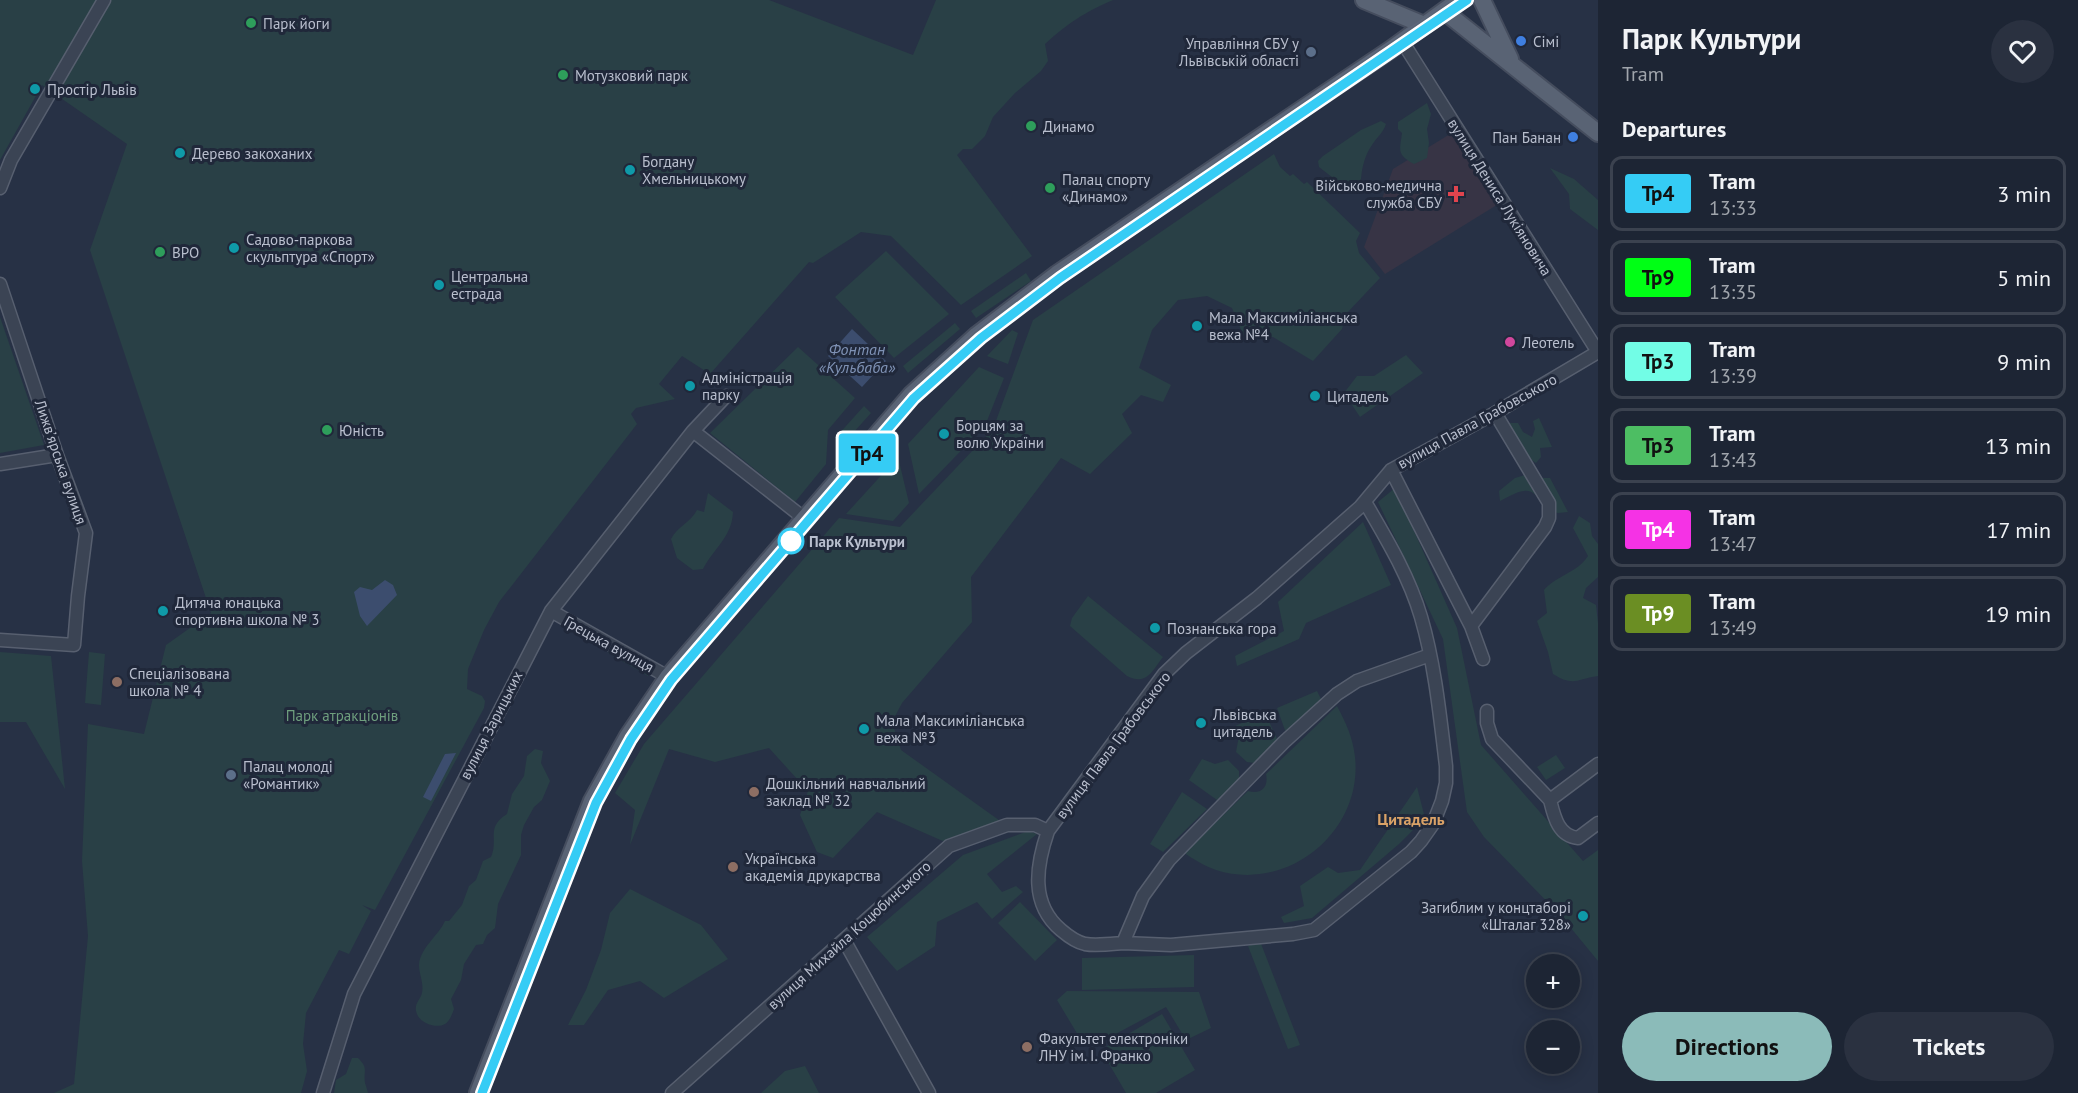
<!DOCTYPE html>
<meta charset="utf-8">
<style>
body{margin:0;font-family:"PT Sans",sans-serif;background:#2a3140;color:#f1f3f6;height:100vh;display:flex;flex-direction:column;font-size:22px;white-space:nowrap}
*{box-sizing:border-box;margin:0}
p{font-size:20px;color:#a0a5ac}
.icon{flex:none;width:33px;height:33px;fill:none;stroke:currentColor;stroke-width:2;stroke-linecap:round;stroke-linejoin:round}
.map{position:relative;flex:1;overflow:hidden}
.drawer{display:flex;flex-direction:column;background:#1d2534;width:480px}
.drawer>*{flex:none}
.badge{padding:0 12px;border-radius:4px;font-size:21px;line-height:39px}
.fabs{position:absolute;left:1526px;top:954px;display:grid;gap:12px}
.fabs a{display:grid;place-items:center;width:54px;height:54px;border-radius:50%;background:#1d2534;box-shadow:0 3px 15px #0003,0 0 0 2px #3b424f;font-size:30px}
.map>.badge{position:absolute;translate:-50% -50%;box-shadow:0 0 0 3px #fff}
h2{padding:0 24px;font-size:22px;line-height:54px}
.round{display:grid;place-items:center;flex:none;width:63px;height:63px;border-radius:32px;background:#2a3140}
.summary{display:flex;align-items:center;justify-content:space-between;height:102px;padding:0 24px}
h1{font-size:28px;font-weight:700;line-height:45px}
.cta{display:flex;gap:12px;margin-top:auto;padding:12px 24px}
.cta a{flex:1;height:69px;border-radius:36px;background:#8bbbb9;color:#111;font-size:24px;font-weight:700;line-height:69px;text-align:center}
.cta a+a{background:#2a3140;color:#f1f3f6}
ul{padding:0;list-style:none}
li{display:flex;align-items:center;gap:18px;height:75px;margin:0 12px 9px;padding:0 12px;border:3px solid #3b424f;border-radius:12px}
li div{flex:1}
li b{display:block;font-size:22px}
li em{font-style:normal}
li .badge{min-width:66px;font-weight:700;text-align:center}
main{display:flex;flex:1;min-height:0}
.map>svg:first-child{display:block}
.medical{fill:#373445}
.green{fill:#294046}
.water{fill:#3c4d6e}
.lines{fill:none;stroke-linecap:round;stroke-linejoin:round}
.minor-casing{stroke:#575f6f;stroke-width:15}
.major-casing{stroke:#454d5e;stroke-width:20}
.minor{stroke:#3b4454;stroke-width:12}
.major{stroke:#596374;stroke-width:16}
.tram{stroke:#5d677b;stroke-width:1.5}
.line-casing{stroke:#fff;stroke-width:14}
.line{stroke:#35ccf5;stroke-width:9}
.leisure-dot{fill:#2e9e5b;stroke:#20283a;stroke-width:2}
.shop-dot{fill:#3f7fe0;stroke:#20283a;stroke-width:2}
.service-dot{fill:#5c6f8a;stroke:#20283a;stroke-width:2}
.culture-dot{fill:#0f9aa8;stroke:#20283a;stroke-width:2}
.health-dot{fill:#e0444e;stroke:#20283a;stroke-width:2}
.hotel-dot{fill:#d1479c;stroke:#20283a;stroke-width:2}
.stop-dot{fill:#fff;stroke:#35ccf5;stroke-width:3}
.education-dot{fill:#8d6e63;stroke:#20283a;stroke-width:2}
.labels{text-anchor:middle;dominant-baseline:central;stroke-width:6;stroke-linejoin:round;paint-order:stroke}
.poi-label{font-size:15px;fill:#b9bfce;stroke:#20283a;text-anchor:start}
.street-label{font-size:15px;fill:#b9bfce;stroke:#20283a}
.stop-label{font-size:15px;font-weight:bold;fill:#b9bfce;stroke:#20283a;text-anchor:start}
.park-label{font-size:15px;fill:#6f9f7e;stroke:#20283a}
.water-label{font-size:16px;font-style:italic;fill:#7f92b5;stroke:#20283a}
.neighbourhood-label{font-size:16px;font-weight:bold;fill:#daa267;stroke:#20283a}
</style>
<main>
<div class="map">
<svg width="1598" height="1093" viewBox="0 0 1598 1093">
<rect width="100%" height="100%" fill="#273145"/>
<path class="medical" d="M 1455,131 L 1500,203 L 1385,274 L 1364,247 L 1393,169 Z"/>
<path class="green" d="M 0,0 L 769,0 L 913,55 L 936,0 L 1113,0 C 1085,12 1068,23 1045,44 L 1048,61 L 1041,71 L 1015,93 L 993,117 L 985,136 L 972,149 L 963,149 L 957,155 L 1032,256 L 961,305 L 891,236 L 861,232 L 813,263 L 809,262 L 710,374 L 682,356 L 659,384 L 675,399 L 636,408 L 631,414 L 637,424 L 499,602 L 484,630 L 468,669 L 467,689 L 482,696 L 485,701 L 484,708 L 375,910 L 362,905 L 371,911 L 349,954 L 339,950 L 306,1013 L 303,1044 L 307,1071 L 301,1093 L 54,1093 L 74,1084 L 88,936 L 82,861 L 88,724 L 144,734 L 166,645 L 211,613 L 90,250 L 127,144 L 42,85 L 0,160 Z
M 1427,103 L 1431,114 L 1427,129 L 1429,143 L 1427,158 L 1414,164 C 1396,154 1400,150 1402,133 L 1398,129 L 1398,122 Z
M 1381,121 L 1386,124 C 1383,133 1377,137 1372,145 C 1365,155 1362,167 1361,179 L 1352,188 L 1337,181 L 1319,167 L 1318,161 L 1323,156 L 1361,130 Z
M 1274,154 L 1280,167 L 1290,176 L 1293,174 L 1304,184 L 1307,182 L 1360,233 L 1356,241 L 1359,253 L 1380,278 L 1346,314 L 1342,329 L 1313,361 L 1273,337 L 1244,337 L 1232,308 L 1207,296 L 1178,300 L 1152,330 L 1139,368 L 1171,385 L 1163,402 L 1141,395 L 1122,414 L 1132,433 L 1090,474 L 1061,458 L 971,577 L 972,622 L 902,703 L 892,722 L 901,750 L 1003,823 L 945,842 L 877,812 L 833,858 L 817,852 L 800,815 L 808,791 L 769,748 L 715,762 L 669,749 L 630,845 L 635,810 L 615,793 L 644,744 L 839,518 L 900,527 L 993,429 L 1033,320 Z
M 1550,168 L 1574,179 L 1598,200 L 1598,230 L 1570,209 L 1569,194 Z
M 886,251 L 949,314 L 894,358 L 835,297 Z
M 1026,273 L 1031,281 L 976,318 L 971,311 Z
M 0,317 L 44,445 L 0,453 Z
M 955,323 L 960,329 L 908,373 L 903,366 Z
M 1012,330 L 1018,333 L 1008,364 L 987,356 Z
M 798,347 L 855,398 L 828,430 L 826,464 L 795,502 L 710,433 Z
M 1406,355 L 1423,373 L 1360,417 L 1344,393 L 1357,376 L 1374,376 Z
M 979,367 L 1004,378 L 985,426 L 919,494 L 908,444 Z
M 864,406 L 871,413 L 844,443 L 837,436 Z
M 1539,418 L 1552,447 L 1540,448 L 1541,457 L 1536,463 L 1525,456 L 1508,423 L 1518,423 L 1523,432 L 1532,437 L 1535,429 L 1533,421 Z
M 898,457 L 909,503 L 893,521 L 846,514 Z
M 1534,470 L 1540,478 L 1550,478 L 1568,512 L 1558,513 L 1548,511 C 1531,485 1527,487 1500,501 L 1499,491 L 1515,478 L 1525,475 Z
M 1395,488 L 1457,628 L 1481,745 L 1583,861 L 1598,850 L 1598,961 L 1561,916 L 1484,837 L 1467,812 L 1443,639 L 1378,502 Z
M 708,493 L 733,512 C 732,537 714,548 703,569 L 693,570 L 677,558 L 671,539 C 678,526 690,523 697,510 L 704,512 Z
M 1579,516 L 1590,523 L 1592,536 L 1598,544 L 1598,577 L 1586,588 L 1583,598 L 1596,605 L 1598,623 L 1598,676 C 1576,679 1574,687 1553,674 L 1548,652 L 1537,621 L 1547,613 L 1544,590 C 1557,575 1577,573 1588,556 L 1573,528 Z
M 1363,522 L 1391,585 L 1306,623 L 1299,639 L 1237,666 L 1235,656 L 1284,631 L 1278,602 Z
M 1088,596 L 1163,657 C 1152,671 1147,686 1127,676 L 1070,626 L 1072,618 Z
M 610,649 L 651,672 L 648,676 L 608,653 Z
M 0,652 L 51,656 L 65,789 L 26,722 L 0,722 Z
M 89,652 L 105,654 L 101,705 L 85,703 Z
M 1317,691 L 1321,699 L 1286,733 L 1277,708 Z
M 1337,706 C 1346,723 1353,738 1355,757 C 1363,832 1287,893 1216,870 C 1204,866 1194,859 1184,853 L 1248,791 C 1261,795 1269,787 1266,774 Z
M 1265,713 L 1278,741 L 1255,763 L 1247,762 L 1236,752 L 1239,736 L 1235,726 Z
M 535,749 L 543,751 L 541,763 L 550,781 L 542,800 L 534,807 L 524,825 L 521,835 L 521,855 L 498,904 L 495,928 L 487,935 L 483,944 L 476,945 L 464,964 L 461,980 L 451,999 L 454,1009 C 452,1014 450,1021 445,1024 C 436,1029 420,1023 417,1014 C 413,1004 420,1001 422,993 C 424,983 419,974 419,965 C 420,948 439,935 445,921 L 449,921 L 462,905 L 469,886 L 476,880 L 483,861 L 491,857 C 499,839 485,828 507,814 L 512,794 L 524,776 L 527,756 Z
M 1556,755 L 1565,768 L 1546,780 L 1537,767 Z
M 1202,759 L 1215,764 L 1228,760 L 1239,771 L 1239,779 L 1217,800 L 1189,780 Z
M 1417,787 L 1425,818 L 1399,844 L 1312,918 L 1284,923 L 1281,917 L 1304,906 L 1300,886 L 1328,867 L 1338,873 L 1360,870 Z
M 1182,792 L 1207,809 L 1163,852 L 1150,844 Z
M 1028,831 L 1037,834 L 987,874 L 1002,892 L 1016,886 L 1023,892 L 992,919 L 977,902 L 937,922 L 935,946 L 897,971 L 867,937 L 963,855 Z
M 630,889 L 701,925 L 728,959 L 664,998 L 640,981 L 608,990 L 584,1025 L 568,1025 L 586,990 L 601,950 L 610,913 Z
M 1020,902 L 1057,940 L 1035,961 L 998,923 Z
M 1260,941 L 1300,1045 L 1288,1049 L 1248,946 Z
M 1194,955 L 1194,987 L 1082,990 L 1082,958 Z
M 1067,991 L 1199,992 L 1211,1028 L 1186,1040 L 1166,1007 L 1095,1045 L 1084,1045 L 1057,1000 Z
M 1162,1014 L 1195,1070 L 1156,1093 L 1126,1093 L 1101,1050 Z
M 352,1058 L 358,1058 C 369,1069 363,1070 365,1083 C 366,1086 367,1089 368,1093 L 334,1093 L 336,1080 L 346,1074 Z
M 805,1066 L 819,1093 L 761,1093 L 785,1071 Z"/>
<path class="water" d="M 852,329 L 886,361 L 862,387 L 828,356 Z
M 385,580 L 393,585 L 397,595 L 367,626 L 360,616 L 354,592 L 360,587 L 372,590 Z
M 456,753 L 431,801 L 423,797 L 445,754 Z"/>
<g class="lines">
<defs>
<path id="minor" d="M 0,188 L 11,160 L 104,0
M 0,284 L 57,455 L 86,533 L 78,596 L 74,645 L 0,640
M 693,431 L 805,519
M 0,464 L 57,455
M 1391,470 L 1471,626 L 1483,659
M 1365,502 C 1386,538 1409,576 1421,617 C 1435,665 1440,716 1446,766 L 1446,783 L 1442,801 L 1433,824 L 1421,841 L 1411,852 L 1314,930 L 1293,934 L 1171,945 L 1123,943 L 1143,896 L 1169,860 L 1284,742 L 1337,694 L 1357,681 L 1430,655
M 551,611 L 668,677
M 1471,626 L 1545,527 L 1549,518 L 1549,503 L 1495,413
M 1487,711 L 1487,723 L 1492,739 L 1550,800 L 1598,764
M 1550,800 C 1554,816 1558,836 1578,838 L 1598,823
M 844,940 L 929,1093
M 1123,943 C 1111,944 1096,946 1085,944 C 1076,942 1068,936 1061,930 C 1030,904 1036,866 1048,831 L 1164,674 L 1186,653 L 1257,598 L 1360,507 L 1391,470 L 1495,413 L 1598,352 L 1402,41
M 323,1093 L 354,994 L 551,611 L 693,431 L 726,396
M 672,1093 L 949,846 L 1007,825 L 1035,825 L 1048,831"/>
<path id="major" d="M 1364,0 L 1424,25
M 1482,0 L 1510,59
M 1444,11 L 1598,133
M 478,1093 L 592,801 L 628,736 L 668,677 L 911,395 L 977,335 L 1057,274 L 1390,50 L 1459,0"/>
</defs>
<use href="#minor" class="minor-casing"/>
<use href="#major" class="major-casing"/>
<use href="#minor" class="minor"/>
<use href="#major" class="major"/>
<path class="tram" d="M 888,415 C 957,333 1051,274 1139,213 C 1243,142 1347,71 1451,0
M 576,830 L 588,799 L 604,771
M 483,1093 L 596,803 L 631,739 L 671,680 L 914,398 L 981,337 L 1060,278 L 1467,0"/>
</g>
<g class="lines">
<defs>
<path id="line" d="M 482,1093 L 596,803 L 631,739 L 671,680 L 914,398 L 981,338 L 1060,278 L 1467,0"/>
</defs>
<use href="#line" class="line-casing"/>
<use href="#line" class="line"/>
</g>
<g class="leisure-dot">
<circle cx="251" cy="23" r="6"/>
<circle cx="563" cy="75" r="6"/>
<circle cx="1031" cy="126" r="6"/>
<circle cx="1050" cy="188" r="6"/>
<circle cx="160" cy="252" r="6"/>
<circle cx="327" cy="430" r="6"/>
</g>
<g class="shop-dot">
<circle cx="1521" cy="41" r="6"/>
<circle cx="1573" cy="137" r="6"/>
</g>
<g class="service-dot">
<circle cx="1311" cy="52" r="6"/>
<circle cx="231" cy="775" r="6"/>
</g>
<g class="culture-dot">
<circle cx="35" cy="89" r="6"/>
<circle cx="180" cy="153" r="6"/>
<circle cx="630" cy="170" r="6"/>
<circle cx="234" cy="248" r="6"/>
<circle cx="439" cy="285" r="6"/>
<circle cx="1197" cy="326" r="6"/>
<circle cx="690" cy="386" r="6"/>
<circle cx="1315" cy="396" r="6"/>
<circle cx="944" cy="434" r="6"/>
<circle cx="163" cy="611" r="6"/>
<circle cx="1155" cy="628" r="6"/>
<circle cx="1201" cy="723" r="6"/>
<circle cx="864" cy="729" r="6"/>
<circle cx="1583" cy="916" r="6"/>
</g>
<path class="health-dot" d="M1453 185h6v6h6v6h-6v6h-6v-6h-6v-6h6z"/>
<circle class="hotel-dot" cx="1510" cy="342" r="6"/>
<circle class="stop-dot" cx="791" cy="541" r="12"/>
<g class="education-dot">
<circle cx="117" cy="682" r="6"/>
<circle cx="754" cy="792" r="6"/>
<circle cx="733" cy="867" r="6"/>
<circle cx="1027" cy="1047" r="6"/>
</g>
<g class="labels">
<g class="poi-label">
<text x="263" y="23">Парк йоги</text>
<text x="1533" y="41">Сімі</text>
<text x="1299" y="43" text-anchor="end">Управління СБУ у<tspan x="1299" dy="17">Львівській області</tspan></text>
<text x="575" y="75">Мотузковий парк</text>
<text x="47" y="89">Простір Львів</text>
<text x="1043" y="126">Динамо</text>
<text x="1561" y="137" text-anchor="end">Пан Банан</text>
<text x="192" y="153">Дерево закоханих</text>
<text x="642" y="161">Богдану<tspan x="642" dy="17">Хмельницькому</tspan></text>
<text x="1062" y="179">Палац спорту<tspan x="1062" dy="17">«Динамо»</tspan></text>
<text x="1442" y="185" text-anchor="end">Військово-медична<tspan x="1442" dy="17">служба СБУ</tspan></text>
<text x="246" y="239">Садово-паркова<tspan x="246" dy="17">скульптура «Спорт»</tspan></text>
<text x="172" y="252">ВРО</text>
<text x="451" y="276">Центральна<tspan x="451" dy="17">естрада</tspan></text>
<text x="1209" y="317">Мала Максиміліанська<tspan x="1209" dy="17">вежа №4</tspan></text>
<text x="1522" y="342">Леотель</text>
<text x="702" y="377">Адміністрація<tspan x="702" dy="17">парку</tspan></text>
<text x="1327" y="396">Цитадель</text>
<text x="956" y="425">Борцям за<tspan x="956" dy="17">волю України</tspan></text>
<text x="339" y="430">Юність</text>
<text x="175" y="602">Дитяча юнацька<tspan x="175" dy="17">спортивна школа № 3</tspan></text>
<text x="1167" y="628">Познанська гора</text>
<text x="129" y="673">Спеціалізована<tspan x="129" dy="17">школа № 4</tspan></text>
<text x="1213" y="714">Львівська<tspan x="1213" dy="17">цитадель</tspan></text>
<text x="876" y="720">Мала Максиміліанська<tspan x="876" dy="17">вежа №3</tspan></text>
<text x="243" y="766">Палац молоді<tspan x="243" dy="17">«Романтик»</tspan></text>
<text x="766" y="783">Дошкільний навчальний<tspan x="766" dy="17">заклад № 32</tspan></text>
<text x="745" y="858">Українська<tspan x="745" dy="17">академія друкарства</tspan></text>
<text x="1571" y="907" text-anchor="end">Загиблим у концтаборі<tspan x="1571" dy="17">«Шталаг 328»</tspan></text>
<text x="1039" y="1038">Факультет електроніки<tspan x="1039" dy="17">ЛНУ ім. І. Франко</tspan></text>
</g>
<g class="street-label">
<text transform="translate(1500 197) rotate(58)">вулиця Дениса Лукіяновича</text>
<text transform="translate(1477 421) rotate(-29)">вулиця Павла Грабовського</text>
<text transform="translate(61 462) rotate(71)">Лижвʼярська вулиця</text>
<text transform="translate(609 644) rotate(29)">Грецька вулиця</text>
<text transform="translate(491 725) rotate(-63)">вулиця Зарицьких</text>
<text transform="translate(1113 745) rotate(-53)">вулиця Павла Грабовського</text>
<text transform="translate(849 935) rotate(-42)">вулиця Михайла Коцюбинського</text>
</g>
<g class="stop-label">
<text x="809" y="541">Парк Культури</text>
</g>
<g class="park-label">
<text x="342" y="715">Парк атракціонів</text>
</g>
<g class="water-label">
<text x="857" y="349">Фонтан<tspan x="857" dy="18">«Кульбаба»</tspan></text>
</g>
<g class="neighbourhood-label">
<text x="1411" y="819">Цитадель</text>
</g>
</g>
</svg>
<div class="fabs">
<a>+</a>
<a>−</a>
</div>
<b class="badge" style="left:867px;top:453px;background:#35ccf5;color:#111">Тр4</b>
</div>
<section class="drawer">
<div class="summary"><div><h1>Парк Культури</h1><p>Tram</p></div><a class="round"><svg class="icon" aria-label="heart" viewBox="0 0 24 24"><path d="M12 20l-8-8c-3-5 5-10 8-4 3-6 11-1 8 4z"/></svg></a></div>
<h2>Departures</h2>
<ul>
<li><span class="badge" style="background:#35ccf5;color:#111">Тр4</span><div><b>Tram</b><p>13:33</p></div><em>3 min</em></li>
<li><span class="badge" style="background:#00ff15;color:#111">Тр9</span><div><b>Tram</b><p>13:35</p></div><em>5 min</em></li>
<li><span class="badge" style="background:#72fde6;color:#111">Тр3</span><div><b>Tram</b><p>13:39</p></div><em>9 min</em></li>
<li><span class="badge" style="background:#4dbe63;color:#111">Тр3</span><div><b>Tram</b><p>13:43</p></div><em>13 min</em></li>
<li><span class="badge" style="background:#f532e5;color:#fff">Тр4</span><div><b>Tram</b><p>13:47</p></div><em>17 min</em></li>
<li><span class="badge" style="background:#6b8e23;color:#fff">Тр9</span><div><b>Tram</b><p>13:49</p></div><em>19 min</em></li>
</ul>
<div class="cta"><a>Directions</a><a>Tickets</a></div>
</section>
</main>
